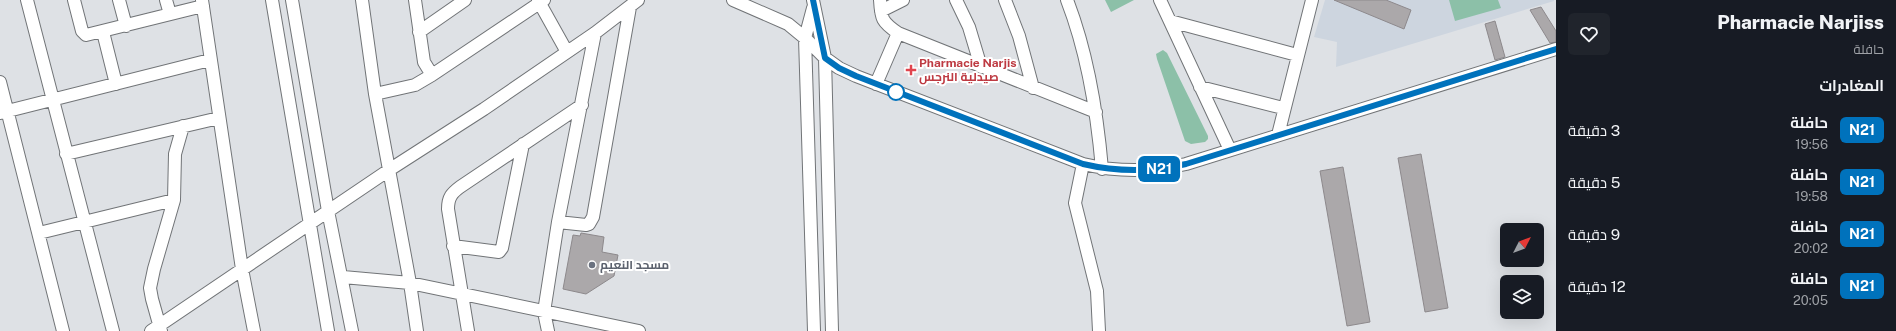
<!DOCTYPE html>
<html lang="ar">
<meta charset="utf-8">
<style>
body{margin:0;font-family:"Public Sans",Cairo,sans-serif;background:#20242c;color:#f1f3f6;direction:rtl;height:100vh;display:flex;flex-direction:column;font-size:15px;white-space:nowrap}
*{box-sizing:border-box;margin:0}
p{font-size:13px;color:#9ea1a6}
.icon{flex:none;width:22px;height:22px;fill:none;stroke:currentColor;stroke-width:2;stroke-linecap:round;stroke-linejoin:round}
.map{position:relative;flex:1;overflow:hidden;direction:ltr}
.side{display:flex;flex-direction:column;background:#171b24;width:340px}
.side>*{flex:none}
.badge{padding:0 8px;border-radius:6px;font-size:14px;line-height:26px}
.needle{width:26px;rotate:48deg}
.tools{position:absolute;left:1500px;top:223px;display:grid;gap:8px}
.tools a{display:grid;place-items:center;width:44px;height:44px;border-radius:6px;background:#171b24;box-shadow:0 4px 16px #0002;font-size:20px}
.map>.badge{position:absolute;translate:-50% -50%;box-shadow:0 0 0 2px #fff}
h2{padding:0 12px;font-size:15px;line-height:36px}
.round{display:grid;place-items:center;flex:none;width:42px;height:42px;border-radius:6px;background:#20242c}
.overview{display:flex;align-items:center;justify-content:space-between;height:68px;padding:0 12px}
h1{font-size:19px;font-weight:800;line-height:30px}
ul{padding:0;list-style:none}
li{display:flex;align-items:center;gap:12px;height:52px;padding:0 12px}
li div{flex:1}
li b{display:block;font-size:15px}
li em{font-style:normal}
li .badge{min-width:44px;font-weight:700;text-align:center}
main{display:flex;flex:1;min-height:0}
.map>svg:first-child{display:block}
.built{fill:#cdd5df}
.green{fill:#8cc0a8}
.building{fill:#aba8aa;stroke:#8d898c}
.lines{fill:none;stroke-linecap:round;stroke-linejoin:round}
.street-casing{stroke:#717477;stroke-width:14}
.street{stroke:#fff;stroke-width:12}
.line-casing{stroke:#fff;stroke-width:9}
.line{stroke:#0072bc;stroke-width:6}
.health-dot{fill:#e0444e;stroke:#fff;stroke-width:1.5}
.stop-dot{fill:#fff;stroke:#0072bc;stroke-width:2}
.worship-dot{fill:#6b7280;stroke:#fff;stroke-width:1.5}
.labels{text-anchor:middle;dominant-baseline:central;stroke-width:4;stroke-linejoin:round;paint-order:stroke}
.health-label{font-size:12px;font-weight:bold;fill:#be3a42;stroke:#fff;text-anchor:start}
.worship-label{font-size:12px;font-weight:bold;fill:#5b616d;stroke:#fff;text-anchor:start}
</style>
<main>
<section class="side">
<div class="overview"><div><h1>Pharmacie Narjiss</h1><p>حافلة</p></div><a class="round"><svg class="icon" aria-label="heart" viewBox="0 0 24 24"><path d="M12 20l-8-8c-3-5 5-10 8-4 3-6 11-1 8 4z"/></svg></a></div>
<h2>المغادرات</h2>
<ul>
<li><span class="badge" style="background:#0072bc;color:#fff">N21</span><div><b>حافلة</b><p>19:56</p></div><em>3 دقيقة</em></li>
<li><span class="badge" style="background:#0072bc;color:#fff">N21</span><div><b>حافلة</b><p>19:58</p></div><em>5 دقيقة</em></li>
<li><span class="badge" style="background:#0072bc;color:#fff">N21</span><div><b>حافلة</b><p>20:02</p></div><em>9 دقيقة</em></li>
<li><span class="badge" style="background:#0072bc;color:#fff">N21</span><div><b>حافلة</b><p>20:05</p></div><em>12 دقيقة</em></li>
</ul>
</section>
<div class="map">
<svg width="1556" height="331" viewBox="0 0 1556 331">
<rect width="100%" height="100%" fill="#dee1e5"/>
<path class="built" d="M 1325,0 L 1554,0 L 1554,1 L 1336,67 L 1337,42 L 1314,37 Z"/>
<path class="green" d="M 1105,0 L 1134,0 L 1111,12 Z
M 1449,0 L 1498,0 L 1501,8 L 1455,21 Z
M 1163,50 L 1167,53 L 1208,136 L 1208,139 L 1205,142 L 1191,144 L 1185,141 L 1157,59 L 1156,54 Z"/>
<path class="building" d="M 1334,0 L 1386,0 L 1411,10 L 1404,29 Z
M 1541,7 L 1556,31 L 1556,42 L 1550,43 L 1530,10 Z
M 1495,21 L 1505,57 L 1495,60 L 1485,24 Z
M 1421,154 L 1448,308 L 1425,312 L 1398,158 Z
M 1343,167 L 1370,322 L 1347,326 L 1320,171 Z
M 581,233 L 604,237 L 602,252 L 618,255 L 614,276 L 586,294 L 563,289 L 573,235 L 580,236 Z"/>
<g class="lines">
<defs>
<path id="street" d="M 27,0 L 113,331
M 74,0 L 82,31 L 86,35 L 203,6
M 119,0 L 126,26
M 166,0 L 170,14
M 202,0 L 242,269 L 254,331
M 272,0 L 328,331
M 292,0 L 328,211 L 352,331
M 362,0 L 375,94 L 410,283 L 417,331
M 415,0 L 424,62 L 432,75
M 538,0 L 567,52
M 733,0 L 788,24 L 805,38 L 825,58 L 839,68 L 856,76 L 1083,164 C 1117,172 1152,172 1186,164 L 1556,49
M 813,0 L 825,58 L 832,331
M 956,0 L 969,27 L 981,67
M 1005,0 L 1019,36 L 1033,88
M 1067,0 C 1088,54 1097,111 1102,169
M 1160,0 L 1230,150
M 813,8 L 805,38 L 814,331
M 881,11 L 903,0
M 1170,21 L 1297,55
M 103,32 L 116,84
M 419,32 L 465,0
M 898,33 L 1096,112
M 0,82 L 63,331
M 876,84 L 898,33 C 882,22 881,19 880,0
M 1200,87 L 1283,108
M 375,94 L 415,85 L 432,75 L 544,0
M 0,113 L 210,60
M 1278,135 L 1312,0
M 66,154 L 219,118
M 1083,164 L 1075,203 L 1097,291 L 1099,331
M 558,222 L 586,225 L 589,224 L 593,217 L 630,7
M 39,233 L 174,200
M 453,246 L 499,252 L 502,248 L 523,144
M 343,277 L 410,283 L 639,331
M 151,331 L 389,170 L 484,109 L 595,33 L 638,0
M 161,331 L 152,299 L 150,288 L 154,269 L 174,200 L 175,154 L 183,126
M 468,331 L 448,209 C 448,197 452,193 460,187 L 582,105
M 548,331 L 544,312 L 558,222 L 595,33"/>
</defs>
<use href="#street" class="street-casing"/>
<use href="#street" class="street"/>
</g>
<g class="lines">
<defs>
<path id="line" d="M 813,0 L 825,58 L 839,68 L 856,76 L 1083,164 C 1117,172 1152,172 1186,164 L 1556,49"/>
</defs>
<use href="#line" class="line-casing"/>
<use href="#line" class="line"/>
</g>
<path class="health-dot" d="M909 64h4v4h4v4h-4v4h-4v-4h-4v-4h4z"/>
<circle class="stop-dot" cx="896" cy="92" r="8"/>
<circle class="worship-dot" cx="592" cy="265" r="4"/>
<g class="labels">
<g class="health-label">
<text x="919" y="63">Pharmacie Narjis<tspan x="919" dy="14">صيدلية النرجس</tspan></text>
</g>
<g class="worship-label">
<text x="600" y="265">مسجد النعيم</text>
</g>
</g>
</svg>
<div class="tools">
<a><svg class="needle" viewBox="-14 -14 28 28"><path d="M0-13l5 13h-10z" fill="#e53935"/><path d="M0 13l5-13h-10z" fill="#9ea1a6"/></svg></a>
<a><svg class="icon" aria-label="layers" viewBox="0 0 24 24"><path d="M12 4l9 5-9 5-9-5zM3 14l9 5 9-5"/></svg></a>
</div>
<b class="badge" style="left:1159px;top:169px;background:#0072bc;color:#fff">N21</b>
</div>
</main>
